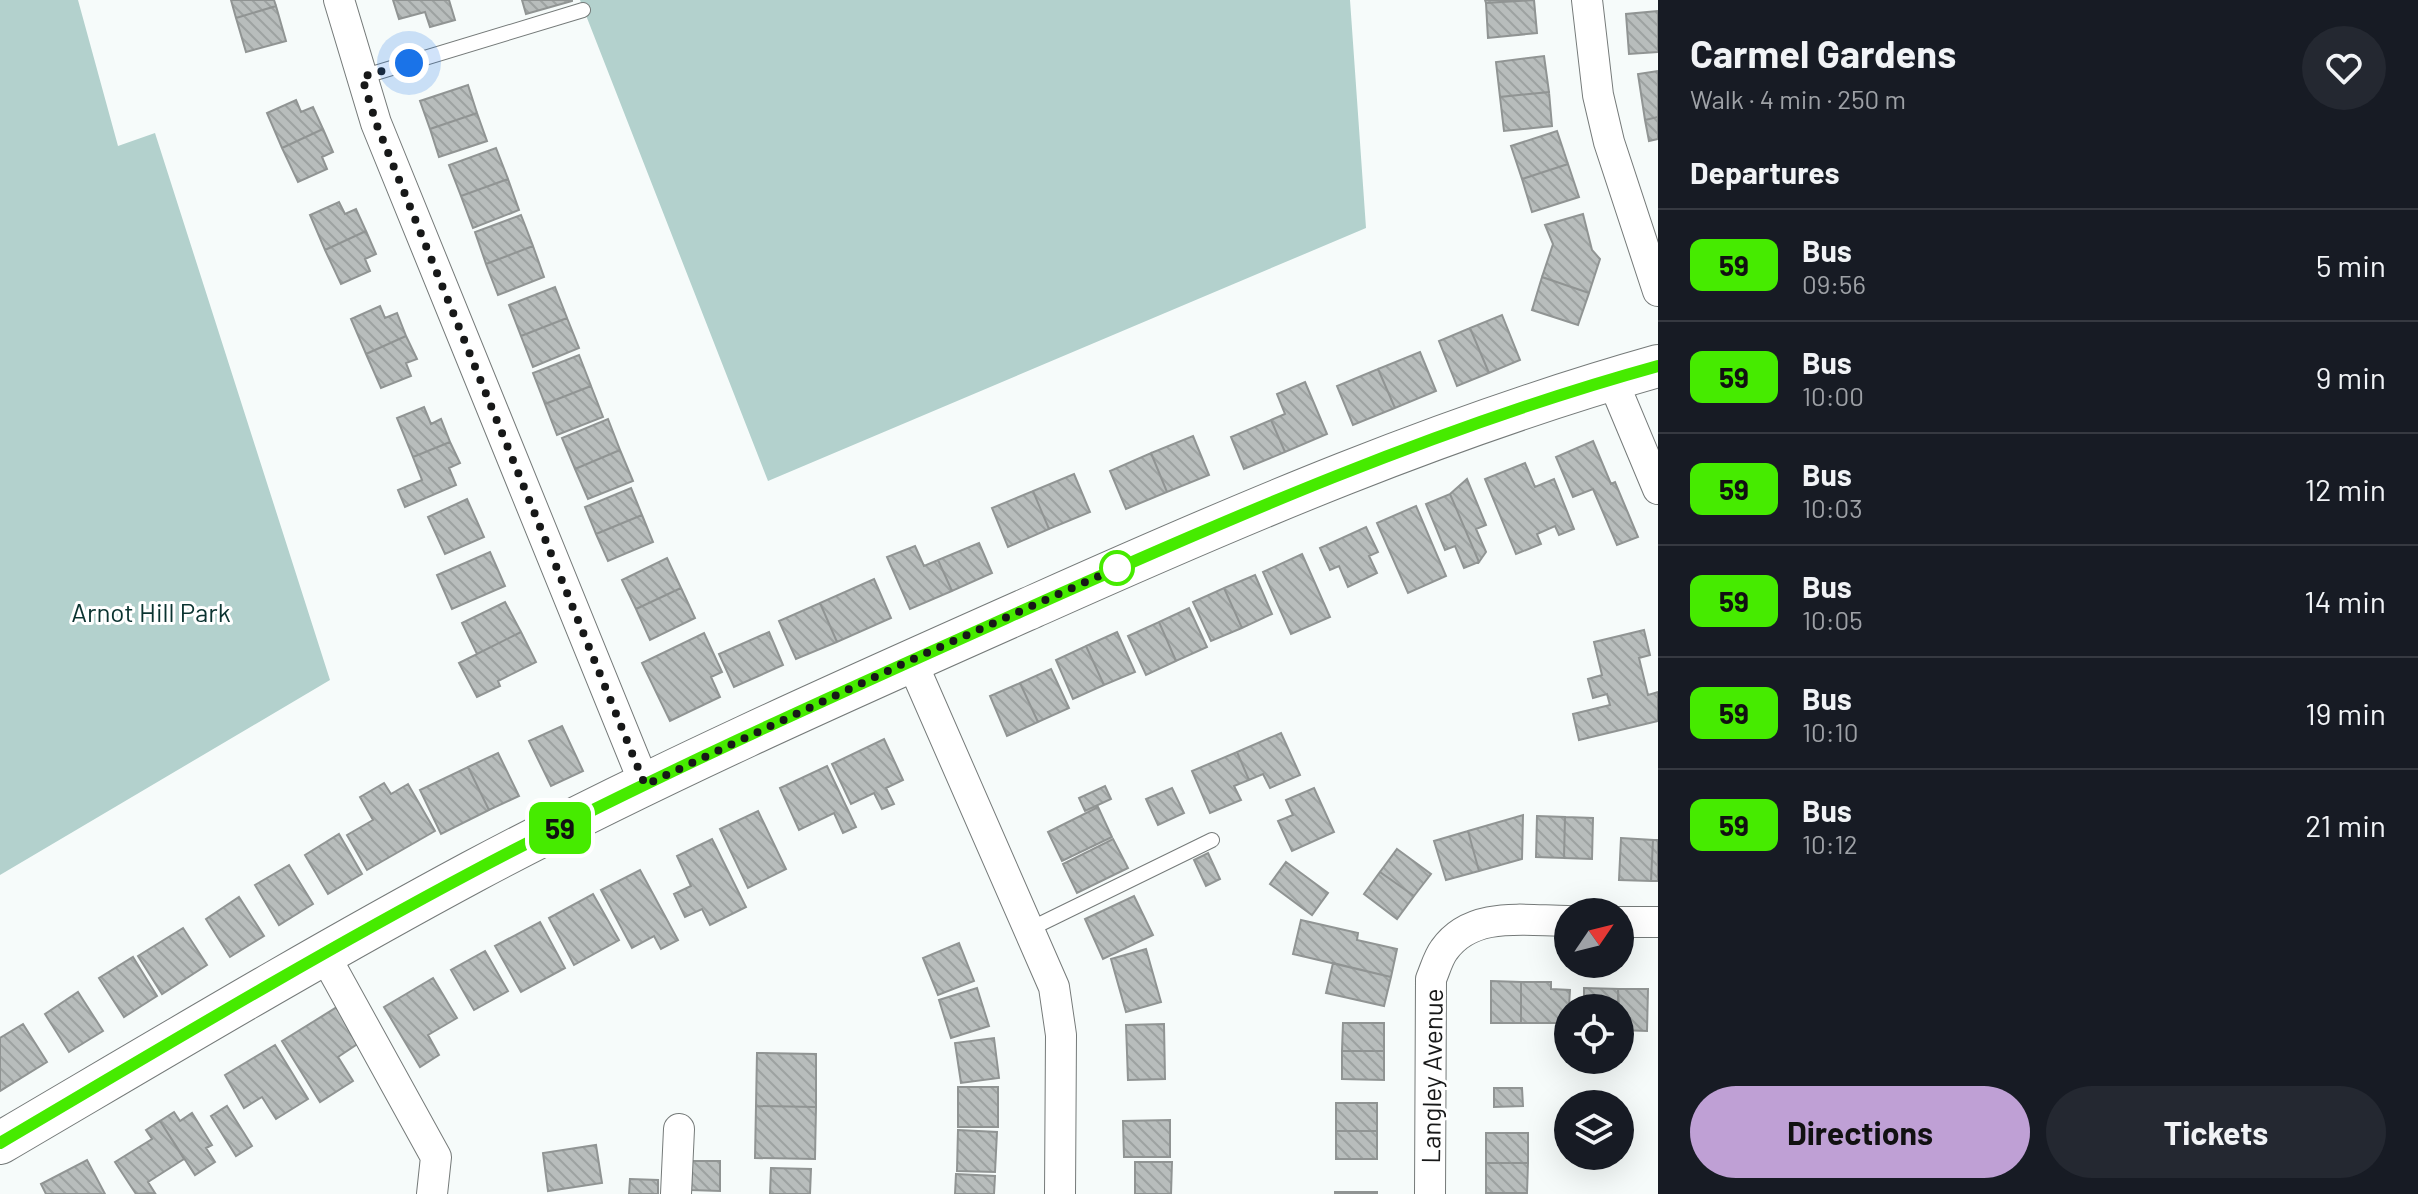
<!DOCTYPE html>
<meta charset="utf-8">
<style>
body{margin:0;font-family:Barlow,sans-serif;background:#242831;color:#f1f3f6;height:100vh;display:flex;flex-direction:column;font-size:30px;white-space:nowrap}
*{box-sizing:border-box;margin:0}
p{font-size:26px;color:#9ea1a6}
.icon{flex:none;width:44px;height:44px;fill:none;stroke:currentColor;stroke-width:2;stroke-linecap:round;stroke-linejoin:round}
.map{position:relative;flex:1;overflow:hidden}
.side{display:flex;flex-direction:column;background:#171b24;width:760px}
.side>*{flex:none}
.badge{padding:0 16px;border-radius:12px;font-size:28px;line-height:52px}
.needle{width:52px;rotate:55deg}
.tools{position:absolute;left:1554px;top:898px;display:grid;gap:16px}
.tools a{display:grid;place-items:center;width:80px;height:80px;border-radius:50%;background:#171b24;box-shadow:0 8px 32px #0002;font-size:40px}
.you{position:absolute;width:40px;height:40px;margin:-20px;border:6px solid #fff;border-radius:50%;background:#1a73e8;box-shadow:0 0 0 12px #1a73e833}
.map>.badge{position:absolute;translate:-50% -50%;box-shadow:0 0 0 4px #fff}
h2{padding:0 32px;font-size:30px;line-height:72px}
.round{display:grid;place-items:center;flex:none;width:84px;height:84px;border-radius:42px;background:#242831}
.overview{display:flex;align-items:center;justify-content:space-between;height:136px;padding:0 32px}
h1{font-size:38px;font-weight:700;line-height:60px}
.action{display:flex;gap:16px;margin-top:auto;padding:16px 32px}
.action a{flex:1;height:92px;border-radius:48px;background:#bfa0d5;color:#111;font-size:32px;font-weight:700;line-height:92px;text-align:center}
.action a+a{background:#242831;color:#f1f3f6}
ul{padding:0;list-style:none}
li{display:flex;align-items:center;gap:24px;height:112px;padding:0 32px;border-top:2px solid #363941}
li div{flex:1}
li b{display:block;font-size:30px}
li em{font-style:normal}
li .badge{min-width:88px;font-weight:700;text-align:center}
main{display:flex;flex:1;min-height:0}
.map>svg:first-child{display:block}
.green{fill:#b3d1cd}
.building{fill:url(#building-back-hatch);stroke:#909493;stroke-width:2}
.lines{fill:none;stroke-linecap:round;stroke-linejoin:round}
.lane-casing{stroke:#757a79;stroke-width:16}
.street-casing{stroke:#757a79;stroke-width:32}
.secondary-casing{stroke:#757a79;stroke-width:44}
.lane{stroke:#fff;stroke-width:14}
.street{stroke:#fff;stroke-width:30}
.secondary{stroke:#fff;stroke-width:42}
.line-casing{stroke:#fff;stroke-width:18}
.line{stroke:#46eb00;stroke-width:12}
.walk{stroke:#171818;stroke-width:8;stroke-dasharray:0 14.4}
.stop-dot{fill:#fff;stroke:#46eb00;stroke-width:4}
.labels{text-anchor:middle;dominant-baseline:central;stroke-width:6;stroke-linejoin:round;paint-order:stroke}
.park-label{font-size:26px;fill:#0a3330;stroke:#fff}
.street-label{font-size:26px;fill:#171818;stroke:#fff}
</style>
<main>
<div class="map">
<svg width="1658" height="1194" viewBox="0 0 1658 1194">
<defs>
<pattern id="building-back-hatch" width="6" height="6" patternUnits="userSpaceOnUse" patternTransform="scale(2)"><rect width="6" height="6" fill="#b8bdbc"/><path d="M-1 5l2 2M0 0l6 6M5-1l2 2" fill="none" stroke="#9da2a1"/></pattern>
</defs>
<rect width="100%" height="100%" fill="#f6fbfa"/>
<path class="green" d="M 0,0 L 78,0 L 118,146 L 155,133 L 330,680 L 0,875 Z
M 580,0 L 1350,0 L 1366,228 L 768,481 Z"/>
<path class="building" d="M 231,0 L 274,0 L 276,6 L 236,18 Z
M 393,0 L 449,0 L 455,20 L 430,27 L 425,12 L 399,19 Z
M 522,0 L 572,0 L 572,1 L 526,14 Z
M 1485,0 L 1527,0 L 1486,3 Z
M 1534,0 L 1537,33 L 1488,38 L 1486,3 Z
M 276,6 L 286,41 L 246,52 L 236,18 Z
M 1658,11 L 1658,52 L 1629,54 L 1626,14 Z
M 1544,56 L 1549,92 L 1500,97 L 1496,62 Z
M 1658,71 L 1658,117 L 1645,120 L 1638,74 Z
M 468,85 L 477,113 L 430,129 L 420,101 Z
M 1549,92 L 1552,126 L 1504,131 L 1500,97 Z
M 296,100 L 301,112 L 313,107 L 323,129 L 282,148 L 267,113 Z
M 477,113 L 487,141 L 439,157 L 430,129 Z
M 1658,117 L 1658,139 L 1649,141 L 1645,120 Z
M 323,129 L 333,152 L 322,157 L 327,169 L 298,182 L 282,148 Z
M 1557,131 L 1568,164 L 1522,179 L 1511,146 Z
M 496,148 L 508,179 L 461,196 L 449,165 Z
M 1568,164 L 1579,197 L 1532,212 L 1522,179 Z
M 508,179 L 519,210 L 473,228 L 461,196 Z
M 339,202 L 345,214 L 356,209 L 366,231 L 325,250 L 310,215 Z
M 1583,214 L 1592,250 L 1600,259 L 1589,293 L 1542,277 L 1553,244 L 1545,225 Z
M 521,215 L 533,246 L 486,264 L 475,232 Z
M 366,231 L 376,254 L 365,259 L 370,271 L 341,284 L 325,250 Z
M 533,246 L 544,277 L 498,295 L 486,264 Z
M 1542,277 L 1589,293 L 1578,325 L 1532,310 Z
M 555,287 L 567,318 L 521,336 L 509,305 Z
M 380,306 L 385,318 L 397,313 L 406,336 L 366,354 L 351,319 Z
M 1502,315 L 1520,360 L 1489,373 L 1470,328 Z
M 567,318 L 579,348 L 533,367 L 521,336 Z
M 1470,328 L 1489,373 L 1457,386 L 1439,341 Z
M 406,336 L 417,359 L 406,363 L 411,376 L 381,388 L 366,354 Z
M 1420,352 L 1436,391 L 1395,408 L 1378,369 Z
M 579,355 L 591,386 L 545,404 L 533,373 Z
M 1378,369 L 1395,408 L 1353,425 L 1337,386 Z
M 1305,382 L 1327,434 L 1285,452 L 1271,420 L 1285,414 L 1277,394 Z
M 591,386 L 603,417 L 557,435 L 545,404 Z
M 424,407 L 431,424 L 441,419 L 450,442 L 413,457 L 397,418 Z
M 608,419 L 620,450 L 575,469 L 562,438 Z
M 1271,420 L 1285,452 L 1244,469 L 1231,437 Z
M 1193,436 L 1209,475 L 1167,492 L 1151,453 Z
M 1593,441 L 1611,484 L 1615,482 L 1638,537 L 1617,545 L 1593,489 L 1573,497 L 1556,457 Z
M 450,442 L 460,463 L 449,468 L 456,485 L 405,507 L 398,490 L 422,480 L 413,457 Z
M 620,450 L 633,481 L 588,499 L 575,469 Z
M 1151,453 L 1167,492 L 1126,509 L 1110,471 Z
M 1525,463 L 1535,487 L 1554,479 L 1574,529 L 1559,535 L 1555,526 L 1537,534 L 1541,544 L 1516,554 L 1485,479 Z
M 1074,474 L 1090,512 L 1049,529 L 1033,491 Z
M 1467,479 L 1486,525 L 1476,529 L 1486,552 L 1479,562 L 1450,494 Z
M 631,488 L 642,515 L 596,534 L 585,507 Z
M 1033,491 L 1049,529 L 1008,547 L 992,508 Z
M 1450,494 L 1479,562 L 1464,568 L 1455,546 L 1445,550 L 1426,504 Z
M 467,499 L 484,537 L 445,554 L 428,517 Z
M 1416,506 L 1446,576 L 1408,593 L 1377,523 Z
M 642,515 L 653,542 L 608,561 L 596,534 Z
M 1366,527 L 1378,552 L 1369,556 L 1377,573 L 1348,587 L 1339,566 L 1330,570 L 1320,548 Z
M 979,543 L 992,573 L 952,591 L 938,560 Z
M 915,546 L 924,566 L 938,560 L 952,591 L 910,609 L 887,557 Z
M 490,552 L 505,586 L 452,609 L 437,575 Z
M 1302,554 L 1330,617 L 1291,634 L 1263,572 Z
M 667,558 L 681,588 L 636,609 L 622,580 Z
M 1255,575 L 1272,614 L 1242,628 L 1224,588 Z
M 874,579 L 891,618 L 837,642 L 820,603 Z
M 681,588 L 695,618 L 650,640 L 636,609 Z
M 1224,588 L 1242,628 L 1211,641 L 1193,602 Z
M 505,602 L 521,632 L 477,654 L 462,623 Z
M 820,603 L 837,642 L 796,659 L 779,621 Z
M 1189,608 L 1207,647 L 1176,661 L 1159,622 Z
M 1159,622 L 1176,661 L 1146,675 L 1128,636 Z
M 1644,630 L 1650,655 L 1639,658 L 1648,695 L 1658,692 L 1658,721 L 1579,740 L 1573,714 L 1610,705 L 1607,694 L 1593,698 L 1588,679 L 1602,675 L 1594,642 Z
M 521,632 L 536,662 L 498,681 L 500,686 L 477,697 L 459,663 Z
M 769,632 L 783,665 L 734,687 L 719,654 Z
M 1117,632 L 1135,672 L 1104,685 L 1086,646 Z
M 704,633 L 722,672 L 711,677 L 720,697 L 670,721 L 642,663 Z
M 1086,646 L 1104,685 L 1073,699 L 1056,660 Z
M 1051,669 L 1069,708 L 1038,722 L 1020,683 Z
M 1020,683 L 1038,722 L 1007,736 L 990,696 Z
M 562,726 L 583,771 L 551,786 L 529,741 Z
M 1281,733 L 1300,775 L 1270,788 L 1263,774 L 1249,780 L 1237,752 Z
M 884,739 L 903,780 L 886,788 L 894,804 L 882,809 L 874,793 L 851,804 L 832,764 Z
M 1237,752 L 1249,780 L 1234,786 L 1241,800 L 1210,813 L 1192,771 Z
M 498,753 L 519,796 L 489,810 L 468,767 Z
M 827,766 L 856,827 L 843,833 L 834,813 L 799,830 L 780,788 Z
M 468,767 L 489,810 L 441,834 L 420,790 Z
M 384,783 L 391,794 L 408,784 L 435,831 L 367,870 L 347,835 L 373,820 L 360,797 Z
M 1105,786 L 1111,799 L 1085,811 L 1079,798 Z
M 1172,788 L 1184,813 L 1158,825 L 1146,799 Z
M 1314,788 L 1334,832 L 1292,851 L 1278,821 L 1293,815 L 1286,800 Z
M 1098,807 L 1112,837 L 1062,861 L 1048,832 Z
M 758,811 L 786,869 L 748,888 L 720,829 Z
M 1523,815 L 1522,859 L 1479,871 L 1468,831 Z
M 1537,816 L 1565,817 L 1564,858 L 1536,857 Z
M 1565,817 L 1593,818 L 1592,859 L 1564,858 Z
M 1468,831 L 1479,871 L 1446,880 L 1434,841 Z
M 339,834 L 362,874 L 328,894 L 305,855 Z
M 1621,838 L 1653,840 L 1651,881 L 1619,880 Z
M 712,839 L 746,907 L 710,925 L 702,909 L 685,917 L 674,894 L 691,886 L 677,856 Z
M 1113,839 L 1128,868 L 1077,893 L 1063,864 Z
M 1653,840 L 1658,840 L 1658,881 L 1651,881 Z
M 1397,849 L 1431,874 L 1414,896 L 1380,872 Z
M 1208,853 L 1220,879 L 1206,886 L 1194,860 Z
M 1286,862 L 1328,893 L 1312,915 L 1270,884 Z
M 289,865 L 313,904 L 279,925 L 255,885 Z
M 640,870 L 678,940 L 661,949 L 654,936 L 632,948 L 601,890 Z
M 1380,872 L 1414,896 L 1397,919 L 1364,894 Z
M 593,894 L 619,940 L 574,965 L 549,918 Z
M 1134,896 L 1153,935 L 1103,959 L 1085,919 Z
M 239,897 L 264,936 L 230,957 L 206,919 Z
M 1301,920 L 1358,933 L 1357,940 L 1397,949 L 1391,977 L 1293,954 Z
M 540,922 L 565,968 L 521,992 L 495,946 Z
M 183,928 L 207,965 L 162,994 L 138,956 Z
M 959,943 L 974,981 L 938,995 L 923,958 Z
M 1146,949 L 1161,1002 L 1126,1012 L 1111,959 Z
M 485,951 L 508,991 L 474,1010 L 451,970 Z
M 133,957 L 157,996 L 124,1017 L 99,978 Z
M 1333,963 L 1391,977 L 1384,1006 L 1326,993 Z
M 433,978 L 457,1018 L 428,1035 L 439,1055 L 420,1067 L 384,1007 Z
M 1491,981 L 1521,982 L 1521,1023 L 1491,1023 Z
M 1521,982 L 1551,982 L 1551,989 L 1570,990 L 1568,1023 L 1521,1023 Z
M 977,988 L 989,1026 L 951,1038 L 939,1000 Z
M 1584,988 L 1618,989 L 1618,1008 L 1584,1008 Z
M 1618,989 L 1648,989 L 1647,1031 L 1620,1030 Z
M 78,992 L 103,1031 L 69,1052 L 45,1014 Z
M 337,1007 L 359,1043 L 338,1057 L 353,1081 L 320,1102 L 282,1041 Z
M 1343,1023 L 1384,1023 L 1384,1051 L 1342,1051 Z
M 23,1024 L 47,1062 L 0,1091 L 0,1038 Z
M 1164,1024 L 1165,1079 L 1128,1080 L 1126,1025 Z
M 994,1038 L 999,1078 L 961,1083 L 955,1043 Z
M 275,1045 L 308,1099 L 276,1119 L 262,1097 L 244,1108 L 225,1075 Z
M 1342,1051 L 1384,1051 L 1384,1080 L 1342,1079 Z
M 757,1053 L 816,1054 L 816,1107 L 756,1106 Z
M 958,1087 L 998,1087 L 998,1127 L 958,1127 Z
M 1494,1088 L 1522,1088 L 1523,1106 L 1494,1107 Z
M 1336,1103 L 1377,1103 L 1377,1131 L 1336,1131 Z
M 227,1106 L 252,1146 L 236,1156 L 211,1116 Z
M 756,1106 L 816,1107 L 815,1159 L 755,1158 Z
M 174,1112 L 180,1121 L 192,1113 L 212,1145 L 206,1148 L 215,1162 L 195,1175 L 160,1121 Z
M 1170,1120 L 1170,1157 L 1124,1157 L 1123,1121 Z
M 160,1121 L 184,1159 L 148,1182 L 155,1193 L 136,1194 L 115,1162 L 152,1139 L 146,1130 Z
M 958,1130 L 997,1132 L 995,1172 L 957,1171 Z
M 1336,1131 L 1377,1131 L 1377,1159 L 1336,1159 Z
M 1486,1133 L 1528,1133 L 1528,1163 L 1486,1163 Z
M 596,1145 L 602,1183 L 548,1191 L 543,1153 Z
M 87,1160 L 105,1194 L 46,1194 L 41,1184 Z
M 692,1161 L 720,1161 L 720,1191 L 691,1190 Z
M 1135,1162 L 1172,1162 L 1171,1194 L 1135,1194 Z
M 1486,1163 L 1528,1163 L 1527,1193 L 1486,1193 Z
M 771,1168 L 811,1169 L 810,1194 L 770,1194 Z
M 956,1174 L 995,1176 L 994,1194 L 955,1194 Z
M 630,1179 L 658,1180 L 658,1194 L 629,1194 Z
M 1335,1192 L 1377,1192 L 1377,1194 L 1335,1194 Z"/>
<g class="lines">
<defs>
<path id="lane" d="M 362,77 L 583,10
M 1030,929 L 1212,840"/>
<path id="street" d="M 339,0 L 376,123 L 645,785
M 1587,0 L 1598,95 L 1609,142 L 1658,291
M 1612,379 L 1658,489
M 911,660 L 1054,987 L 1061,1035 L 1060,1194
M 1620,922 L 1658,922
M 324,954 L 436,1157 L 432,1194
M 676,1194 L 679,1129
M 1430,1194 L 1431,979 C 1435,970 1438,958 1444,950 C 1472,910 1526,921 1568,921"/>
<path id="secondary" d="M 0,1143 C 157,1051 312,958 472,872 C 656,774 848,689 1039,604 C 1240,514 1445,426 1658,366"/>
</defs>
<use href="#lane" class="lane-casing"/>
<use href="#street" class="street-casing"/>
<use href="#secondary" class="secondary-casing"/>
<use href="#lane" class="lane"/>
<use href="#street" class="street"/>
<use href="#secondary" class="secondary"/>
</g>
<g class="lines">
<defs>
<path id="line" d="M 0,1143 C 156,1051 312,957 472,872 C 651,777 837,694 1022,611 C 1227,519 1440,426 1658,366"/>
</defs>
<use href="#line" class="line-casing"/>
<use href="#line" class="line"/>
<path class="walk" d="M 409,63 L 362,77 L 376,123 L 645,785 L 911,660 L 1117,568"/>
</g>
<circle class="stop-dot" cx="1117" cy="568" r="16"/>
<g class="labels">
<g class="park-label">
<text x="151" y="611">Arnot Hill Park</text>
</g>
<g class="street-label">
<text transform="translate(1431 1076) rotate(-89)">Langley Avenue</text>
</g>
</g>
</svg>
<div class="tools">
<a><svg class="needle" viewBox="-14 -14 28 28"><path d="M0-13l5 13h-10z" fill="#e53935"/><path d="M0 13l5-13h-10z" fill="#9ea1a6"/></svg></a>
<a><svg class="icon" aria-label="locate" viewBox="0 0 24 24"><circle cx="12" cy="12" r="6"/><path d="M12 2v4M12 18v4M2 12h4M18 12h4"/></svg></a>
<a><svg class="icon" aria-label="layers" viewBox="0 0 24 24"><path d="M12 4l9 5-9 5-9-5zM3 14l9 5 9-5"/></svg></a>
</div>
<div class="you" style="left:409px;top:63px"></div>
<b class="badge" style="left:560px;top:828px;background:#46eb00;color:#111">59</b>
</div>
<section class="side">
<div class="overview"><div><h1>Carmel Gardens</h1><p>Walk · 4 min · 250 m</p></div><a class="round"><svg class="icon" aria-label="heart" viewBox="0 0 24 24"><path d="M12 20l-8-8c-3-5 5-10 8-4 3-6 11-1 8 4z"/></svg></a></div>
<h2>Departures</h2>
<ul>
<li><span class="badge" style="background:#46eb00;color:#111">59</span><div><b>Bus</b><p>09:56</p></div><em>5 min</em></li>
<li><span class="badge" style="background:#46eb00;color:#111">59</span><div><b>Bus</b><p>10:00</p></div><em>9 min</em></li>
<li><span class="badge" style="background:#46eb00;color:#111">59</span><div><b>Bus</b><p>10:03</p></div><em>12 min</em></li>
<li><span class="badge" style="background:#46eb00;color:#111">59</span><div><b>Bus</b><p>10:05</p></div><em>14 min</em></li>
<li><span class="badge" style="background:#46eb00;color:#111">59</span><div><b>Bus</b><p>10:10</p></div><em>19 min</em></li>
<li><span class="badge" style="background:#46eb00;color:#111">59</span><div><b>Bus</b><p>10:12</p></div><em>21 min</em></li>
</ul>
<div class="action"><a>Directions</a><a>Tickets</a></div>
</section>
</main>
